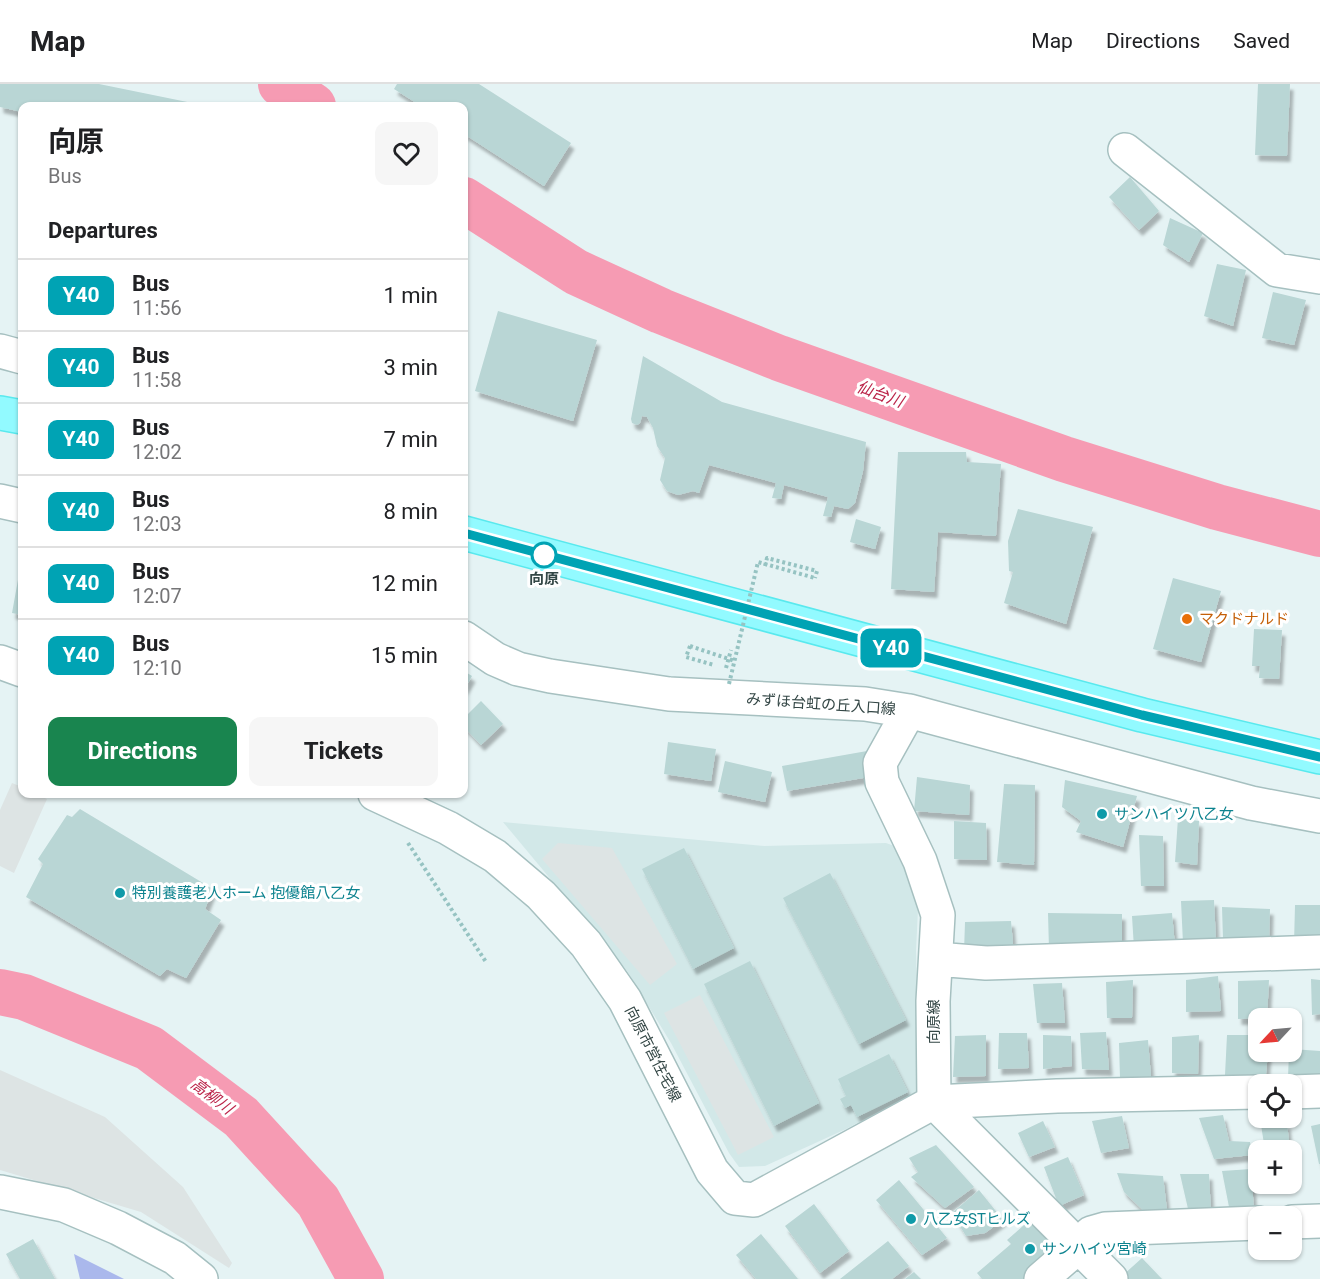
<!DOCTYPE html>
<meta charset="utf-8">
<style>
body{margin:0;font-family:Roboto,"Noto Sans JP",sans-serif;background:#f6f6f6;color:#202124;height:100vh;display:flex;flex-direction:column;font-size:22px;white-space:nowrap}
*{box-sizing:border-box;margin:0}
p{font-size:20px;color:#757577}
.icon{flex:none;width:33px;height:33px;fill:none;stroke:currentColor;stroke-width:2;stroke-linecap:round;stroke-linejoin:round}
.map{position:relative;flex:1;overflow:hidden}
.sheet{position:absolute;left:18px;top:18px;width:450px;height:696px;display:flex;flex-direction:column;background:#fff;border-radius:12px;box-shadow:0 2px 4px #0004}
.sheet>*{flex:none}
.badge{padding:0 12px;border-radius:9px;font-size:21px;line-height:39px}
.needle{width:39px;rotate:244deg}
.buttons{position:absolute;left:1248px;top:924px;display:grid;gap:12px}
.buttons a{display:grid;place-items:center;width:54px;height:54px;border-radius:12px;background:#fff;box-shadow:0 2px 4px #0004;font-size:30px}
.map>.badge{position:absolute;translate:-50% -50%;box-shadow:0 0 0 3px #fff}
h2{padding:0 30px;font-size:22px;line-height:54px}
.round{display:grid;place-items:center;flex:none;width:63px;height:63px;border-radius:12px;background:#f6f6f6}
.head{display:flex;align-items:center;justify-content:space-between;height:102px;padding:0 30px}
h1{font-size:28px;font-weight:700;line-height:45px}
.cta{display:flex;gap:12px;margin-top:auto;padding:12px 30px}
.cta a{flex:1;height:69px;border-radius:12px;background:#19854f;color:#fff;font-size:24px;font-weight:700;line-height:69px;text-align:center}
.cta a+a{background:#f6f6f6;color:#202124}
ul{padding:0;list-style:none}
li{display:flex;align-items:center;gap:18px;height:72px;padding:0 30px;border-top:2px solid #e0e0e0}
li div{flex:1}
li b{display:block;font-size:22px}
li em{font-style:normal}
li .badge{min-width:66px;font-weight:700;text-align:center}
header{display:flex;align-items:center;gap:36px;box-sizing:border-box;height:84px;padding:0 30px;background:#fff;border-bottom:2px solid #e0e0e0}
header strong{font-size:28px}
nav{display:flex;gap:33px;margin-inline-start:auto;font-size:21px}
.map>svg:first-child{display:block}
.residential{fill:#d2e8e8}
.green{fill:#aab8ec}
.parking{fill:#dde4e4}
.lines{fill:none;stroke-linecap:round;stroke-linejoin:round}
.river{stroke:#f69bb3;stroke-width:46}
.building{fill:#b9d6d5;filter:url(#shadow)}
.minor-casing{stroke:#a6c0c0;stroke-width:36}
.major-casing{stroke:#59e9ee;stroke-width:36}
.path{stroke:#96c3c2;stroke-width:4;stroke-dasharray:3 3;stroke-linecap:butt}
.minor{stroke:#fff;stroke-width:33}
.major{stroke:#92faff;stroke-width:33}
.path-bridge{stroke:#96c3c2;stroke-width:4;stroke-dasharray:3 3;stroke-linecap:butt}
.line-casing{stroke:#fff;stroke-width:14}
.line{stroke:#00a3b4;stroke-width:9}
.stop-dot{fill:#fff;stroke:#00a3b4;stroke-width:3}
.food-dot{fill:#e8710a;stroke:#fff;stroke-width:2}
.culture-dot{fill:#0f9aa8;stroke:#fff;stroke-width:2}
.labels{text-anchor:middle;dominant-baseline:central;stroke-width:6;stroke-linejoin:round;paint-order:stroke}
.stop-label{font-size:15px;font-weight:bold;fill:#344746;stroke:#fff}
.food-label{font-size:15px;fill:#c56008;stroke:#fff;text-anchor:start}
.street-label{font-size:15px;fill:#344746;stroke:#fff}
.culture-label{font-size:15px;fill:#0d838f;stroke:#fff;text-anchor:start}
.water-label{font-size:16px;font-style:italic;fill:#bb2449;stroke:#fff}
</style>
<header>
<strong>Map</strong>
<nav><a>Map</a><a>Directions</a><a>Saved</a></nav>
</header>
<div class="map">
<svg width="1320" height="1195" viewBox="0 0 1320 1195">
<defs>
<filter id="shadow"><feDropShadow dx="3.5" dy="6" stdDeviation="1.5" flood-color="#0004"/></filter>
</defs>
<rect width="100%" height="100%" fill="#e5f3f4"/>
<path class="residential" d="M 503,738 L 764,762 L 886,759 L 903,765 L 918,825 L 916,867 L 919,993 L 917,1007 L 846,1045 L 765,1082 L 739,1083 L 729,1069 L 671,959 L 627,887 Z"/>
<path class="green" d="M 74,1170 L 124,1195 L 80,1195 Z"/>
<path class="parking" d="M 12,699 L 22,703 L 22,710 L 36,710 L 47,715 L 14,789 L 0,782 L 0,726 Z
M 558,759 L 612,764 L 677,880 L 650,901 L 542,775 Z
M 700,911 L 774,1053 L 738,1071 L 664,929 Z
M 0,986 L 105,1033 L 183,1103 L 232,1179 L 229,1184 L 141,1128 L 0,1086 Z"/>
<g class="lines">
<path class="river" d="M 281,0 L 313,22
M 464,116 L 576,188 L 661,227 L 779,274 L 1064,375 L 1217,423 L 1320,450
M 0,908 L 24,913 L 149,964 L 241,1033 L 318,1117 L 361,1195"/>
</g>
<path class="building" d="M 0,0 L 99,0 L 207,22 L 22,22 L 22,28 L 0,23 Z
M 397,0 L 479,0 L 571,59 L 544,102 L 464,50 L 464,22 L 421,22 L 394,5 Z
M 1258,0 L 1290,0 L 1287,72 L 1255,71 Z
M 1130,93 L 1159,127 L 1139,146 L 1109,113 Z
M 1170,134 L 1203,149 L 1189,178 L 1163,161 Z
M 1217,180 L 1246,186 L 1233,242 L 1204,232 Z
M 1273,208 L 1306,216 L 1294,261 L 1262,254 Z
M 498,227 L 597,256 L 573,337 L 475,307 Z
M 643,272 L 722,318 L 866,358 L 863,387 L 855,419 L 848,425 L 834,422 L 831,433 L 823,432 L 828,413 L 784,401 L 781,415 L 772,414 L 776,399 L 709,381 L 699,409 L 693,407 L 678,411 L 667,407 L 660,396 L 665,374 L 657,362 L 653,344 L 647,333 L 642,332 L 640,339 L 637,341 L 632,339 L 631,335 Z
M 898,368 L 966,368 L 967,378 L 1001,380 L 996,452 L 938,448 L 934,508 L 891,505 Z
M 1018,425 L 1093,443 L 1066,540 L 1004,519 L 1013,488 L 1009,487 L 1008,457 Z
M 856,435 L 881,443 L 875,465 L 850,458 Z
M 21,479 L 22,479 L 22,531 L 12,529 Z
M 1173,494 L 1221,507 L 1201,578 L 1153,565 Z
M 1254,545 L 1282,546 L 1279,595 L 1259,594 L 1260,582 L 1252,582 Z
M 464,587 L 472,592 L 464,606 Z
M 481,617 L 503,640 L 481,661 L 464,643 L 464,634 Z
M 668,658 L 716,665 L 711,697 L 664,690 Z
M 867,667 L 869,693 L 787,707 L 782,682 Z
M 725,677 L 772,688 L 765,718 L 718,708 Z
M 917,693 L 970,701 L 969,731 L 914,727 Z
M 1065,696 L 1137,712 L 1123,763 L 1076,748 L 1081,737 L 1062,723 Z
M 1004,700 L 1035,701 L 1034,781 L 997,778 Z
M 80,725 L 213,805 L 205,825 L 221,836 L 186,894 L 167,885 L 160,892 L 26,813 L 43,780 L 38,775 L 67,731 L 72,733 Z
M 1178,734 L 1199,737 L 1197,781 L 1175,778 Z
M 954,737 L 986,739 L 987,776 L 954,775 Z
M 1139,751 L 1163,752 L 1164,802 L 1141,802 Z
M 684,764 L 734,864 L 693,885 L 642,785 Z
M 830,789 L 906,936 L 859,960 L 783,814 Z
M 1214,816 L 1216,858 L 1183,859 L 1181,817 Z
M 1295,821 L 1320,821 L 1320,859 L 1294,860 Z
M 1222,823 L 1270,825 L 1269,858 L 1223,856 Z
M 1048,829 L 1122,830 L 1122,864 L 1049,865 Z
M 1172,829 L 1175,862 L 1134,864 L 1132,832 Z
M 1011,837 L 1014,871 L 964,868 L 965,838 Z
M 750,877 L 819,1019 L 774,1042 L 704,900 Z
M 1218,892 L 1221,927 L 1186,928 L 1186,896 Z
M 1311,895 L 1320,896 L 1320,930 L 1312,931 Z
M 1133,896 L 1132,934 L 1107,934 L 1106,898 Z
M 1269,896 L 1267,934 L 1238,935 L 1238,897 Z
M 1062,899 L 1065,939 L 1037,939 L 1033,900 Z
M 1106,948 L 1109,986 L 1082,985 L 1080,949 Z
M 999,949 L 1027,949 L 1029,984 L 998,985 Z
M 986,951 L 986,992 L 953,993 L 955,952 Z
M 1043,951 L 1071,952 L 1072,982 L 1043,985 Z
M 1199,951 L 1198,990 L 1172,989 L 1172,953 Z
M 1227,951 L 1258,951 L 1258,968 L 1268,968 L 1266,990 L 1225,991 Z
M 1148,956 L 1151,993 L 1120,994 L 1119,959 Z
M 1292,965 L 1320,967 L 1320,997 L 1288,994 L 1289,968 L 1292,968 Z
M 889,970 L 908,1008 L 857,1033 L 851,1021 L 845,1024 L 840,1015 L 846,1012 L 838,995 Z
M 1223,1031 L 1229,1057 L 1250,1058 L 1252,1071 L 1214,1075 L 1199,1034 Z
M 1122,1032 L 1129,1064 L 1101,1069 L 1092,1037 Z
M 1043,1037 L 1055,1063 L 1029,1073 L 1018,1049 Z
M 1287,1039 L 1290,1066 L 1265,1066 L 1261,1041 Z
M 1320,1040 L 1320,1080 L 1319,1080 L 1311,1042 Z
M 936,1061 L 974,1103 L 945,1124 L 911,1093 L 918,1088 L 909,1074 Z
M 1068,1073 L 1084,1111 L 1059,1122 L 1044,1083 Z
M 1251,1085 L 1254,1126 L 1230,1128 L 1222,1087 Z
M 1117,1089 L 1163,1092 L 1167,1126 L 1146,1129 L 1124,1108 Z
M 1180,1090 L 1209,1090 L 1211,1129 L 1189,1129 Z
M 899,1096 L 947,1154 L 922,1171 L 876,1116 Z
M 979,1106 L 1003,1136 L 985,1149 L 966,1152 L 952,1129 Z
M 814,1120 L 849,1167 L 820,1189 L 785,1142 Z
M 1032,1134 L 1059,1169 L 1025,1195 L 982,1195 L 977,1189 L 1011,1160 L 1007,1156 Z
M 761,1150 L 798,1195 L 756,1195 L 736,1171 Z
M 33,1155 L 55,1195 L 20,1195 L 6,1170 Z
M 888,1157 L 909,1182 L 892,1195 L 840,1195 Z
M 1142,1174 L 1162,1195 L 1125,1195 L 1122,1192 Z
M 914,1188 L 921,1195 L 905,1195 Z"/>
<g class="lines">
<defs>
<path id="minor" d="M 1125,66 L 1277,186 L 1320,193
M 0,267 L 22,273
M 0,417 L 22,422
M 464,554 L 495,575 L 518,585 L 550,592 L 669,610 L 865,620 L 909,627 L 1251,719 L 1320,732
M 0,578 L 22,586
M 909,627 L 880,679 L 882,698 L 920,777 L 938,831 L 933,917 L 934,1018 L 1111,1195
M 375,710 L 448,744 L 495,772 L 541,811 L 586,860 L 625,916 L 712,1087 L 735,1114 L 754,1116 L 934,1018 L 1057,1012 L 1258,1008
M 936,875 L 986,879 L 1320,868
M 1292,1008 L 1320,1007
M 0,1108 L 64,1121 L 118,1144 L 175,1174 L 201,1195
M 1292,1138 L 1320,1137
M 1041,1195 L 1079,1162 L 1091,1149 L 1105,1145 L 1258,1139"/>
<path id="major" d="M 0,329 L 22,333
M 464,449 L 1142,631 L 1320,673"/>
</defs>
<use href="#minor" class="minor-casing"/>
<use href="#major" class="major-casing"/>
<path class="path" d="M 765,482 L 767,474 L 817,487 L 815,494
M 690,562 L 686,573 L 714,581
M 726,584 L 731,566
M 408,759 L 486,878"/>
<use href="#minor" class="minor"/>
<use href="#major" class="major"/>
<path class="path-bridge" d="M 690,562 L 735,577
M 729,600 L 758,478 L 815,494"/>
</g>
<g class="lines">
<defs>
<path id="line" d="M 464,449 L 1142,631 L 1320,673"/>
</defs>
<use href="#line" class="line-casing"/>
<use href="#line" class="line"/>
</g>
<circle class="stop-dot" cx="544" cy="471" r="12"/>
<circle class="food-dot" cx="1187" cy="535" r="6"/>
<g class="culture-dot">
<circle cx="1102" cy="730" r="6"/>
<circle cx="120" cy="809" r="6"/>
<circle cx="911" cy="1135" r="6"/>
<circle cx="1030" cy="1165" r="6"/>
</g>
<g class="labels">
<g class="stop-label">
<text x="544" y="495">向原</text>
</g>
<g class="food-label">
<text x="1199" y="535">マクドナルド</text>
</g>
<g class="street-label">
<text transform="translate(821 620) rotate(4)">みずほ台虹の丘入口線</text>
<text transform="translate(934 938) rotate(-90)">向原線</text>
<text transform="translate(653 970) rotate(63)">向原市営住宅線</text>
</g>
<g class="culture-label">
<text x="1114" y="730">サンハイツ八乙女</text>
<text x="132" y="809">特別養護老人ホーム 抱優館八乙女</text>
<text x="923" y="1135">八乙女STヒルズ</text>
<text x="1042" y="1165">サンハイツ宮崎</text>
</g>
<g class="water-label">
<text transform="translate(880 310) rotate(20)">仙台川</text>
<text transform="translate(212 1012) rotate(37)">高柳川</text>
</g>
</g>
</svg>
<div class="buttons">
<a><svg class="needle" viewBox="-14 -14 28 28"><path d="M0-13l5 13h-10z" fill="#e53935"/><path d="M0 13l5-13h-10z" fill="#757577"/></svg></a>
<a><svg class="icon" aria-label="locate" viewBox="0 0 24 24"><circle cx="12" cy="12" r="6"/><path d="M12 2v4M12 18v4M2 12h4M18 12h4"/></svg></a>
<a>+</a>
<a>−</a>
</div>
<b class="badge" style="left:891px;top:564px;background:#00a3b4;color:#fff">Y40</b>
<section class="sheet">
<div class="head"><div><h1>向原</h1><p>Bus</p></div><a class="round"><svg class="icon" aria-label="heart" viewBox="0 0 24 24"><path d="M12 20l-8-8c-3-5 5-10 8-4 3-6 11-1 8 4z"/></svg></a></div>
<h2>Departures</h2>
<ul>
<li><span class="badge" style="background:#00a3b4;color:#fff">Y40</span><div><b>Bus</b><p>11:56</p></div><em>1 min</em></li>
<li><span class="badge" style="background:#00a3b4;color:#fff">Y40</span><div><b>Bus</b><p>11:58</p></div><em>3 min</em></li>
<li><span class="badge" style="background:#00a3b4;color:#fff">Y40</span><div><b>Bus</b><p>12:02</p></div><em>7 min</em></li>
<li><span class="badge" style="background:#00a3b4;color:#fff">Y40</span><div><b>Bus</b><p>12:03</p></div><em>8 min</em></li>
<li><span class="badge" style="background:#00a3b4;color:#fff">Y40</span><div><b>Bus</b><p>12:07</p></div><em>12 min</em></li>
<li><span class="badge" style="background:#00a3b4;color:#fff">Y40</span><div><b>Bus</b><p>12:10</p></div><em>15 min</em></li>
</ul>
<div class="cta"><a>Directions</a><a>Tickets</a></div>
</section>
</div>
